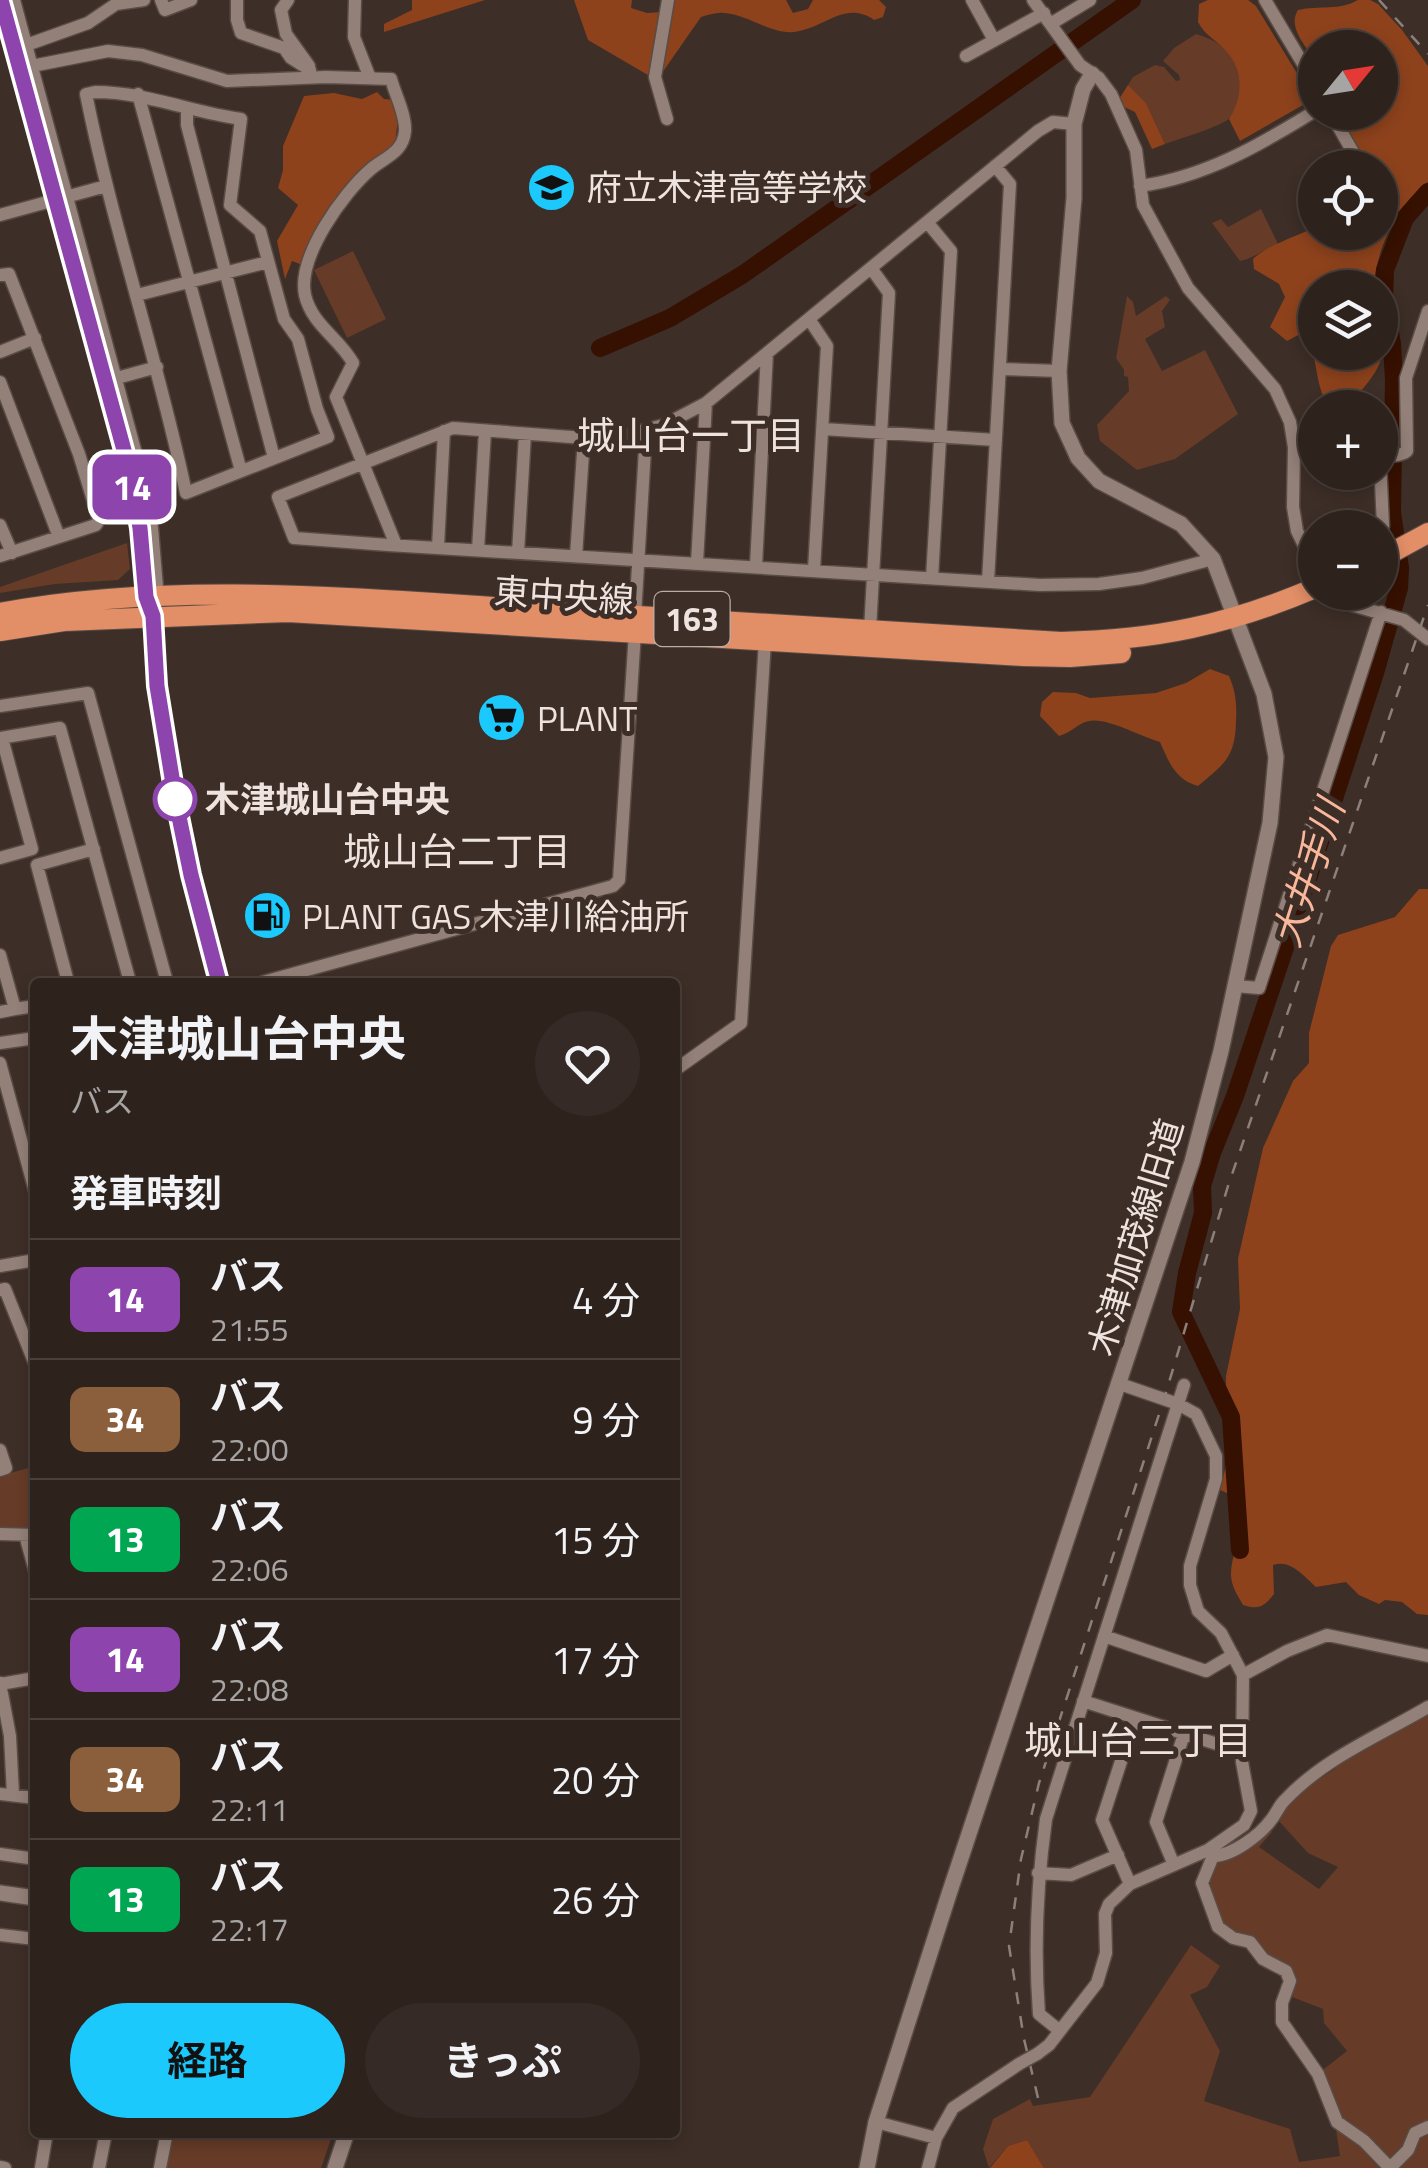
<!DOCTYPE html>
<html lang="ja">
<meta charset="utf-8">
<style>
body{margin:0;font-family:"Titillium Web","Noto Sans JP",sans-serif;background:#362a26;color:#f1f3f6;height:100vh;display:flex;flex-direction:column;font-size:38px;white-space:nowrap}
*{box-sizing:border-box;margin:0}
p{font-size:32px;color:#a7a4a4}
.icon{flex:none;width:55px;height:55px;fill:none;stroke:currentColor;stroke-width:2;stroke-linecap:round;stroke-linejoin:round}
.map{position:relative;flex:1;overflow:hidden}
.drawer{position:absolute;left:30px;top:978px;width:650px;height:1160px;display:flex;flex-direction:column;background:#2e221d;border-radius:10px;box-shadow:0 5px 15px #0003,0 0 0 2px #493f3b}
.drawer>*{flex:none}
.badge{padding:0 20px;border-radius:15px;font-size:35px;line-height:65px}
.needle{width:65px;rotate:60deg}
.controls{position:absolute;left:1298px;top:30px;display:grid;gap:20px}
.controls a{display:grid;place-items:center;width:100px;height:100px;border-radius:50%;background:#2e221d;box-shadow:0 5px 15px #0003,0 0 0 2px #493f3b;font-size:50px}
.map>.badge{position:absolute;translate:-50% -50%;box-shadow:0 0 0 5px #fff}
h2{padding:0 40px;font-size:38px;line-height:90px}
.round{display:grid;place-items:center;flex:none;width:105px;height:105px;border-radius:52px;background:#362a26}
.overview{display:flex;align-items:center;justify-content:space-between;height:170px;padding:0 40px}
h1{font-size:48px;font-weight:700;line-height:75px}
.button{display:flex;gap:20px;margin-top:auto;padding:20px 40px}
.button a{flex:1;height:115px;border-radius:60px;background:#1cc9fc;color:#111;font-size:40px;font-weight:700;line-height:115px;text-align:center}
.button a+a{background:#362a26;color:#f1f3f6}
ul{padding:0;list-style:none}
li{display:flex;align-items:center;gap:30px;height:120px;padding:0 40px;border-top:2px solid #493f3b}
li div{flex:1}
li b{display:block;font-size:38px}
li em{font-style:normal}
li .badge{min-width:110px;font-weight:700;text-align:center}
.map>svg:first-child{display:block}
.green{fill:#663b27}
.forest{fill:#8d421c}
.lines{fill:none;stroke-linecap:round;stroke-linejoin:round}
.river{stroke:#361000;stroke-width:18}
.minor-casing{stroke:#594b45;stroke-width:15}
.tertiary-casing{stroke:#594b45;stroke-width:18}
.trunk-casing{stroke:#594b45;stroke-width:22}
.minor{stroke:#938078;stroke-width:12}
.tertiary{stroke:#938078;stroke-width:15}
.trunk{stroke:#e28e67;stroke-width:20}
.rail{stroke:#8d807b;stroke-width:2.5;stroke-dasharray:12 12;stroke-linecap:butt}
.minor-bridge-casing{stroke:#594b45;stroke-width:15;stroke-linecap:butt}
.minor-bridge{stroke:#938078;stroke-width:12}
.line-casing{stroke:#fff;stroke-width:22}
.line{stroke:#8e44ad;stroke-width:15}
.stop-dot{fill:#fff;stroke:#8e44ad;stroke-width:5}
.labels{text-anchor:middle;dominant-baseline:central;stroke-width:10;stroke-linejoin:round;paint-order:stroke}
.shield{fill:#3d2e27;stroke:#b9ada8;stroke-width:2.5}
.shield-label{font-size:32px;font-weight:bold;fill:#eee3df}
.poi-label{font-size:35px;fill:#eee3df;stroke:#3d2e27;text-anchor:start}
.street-label{font-size:35px;fill:#eee3df;stroke:#3d2e27}
.stop-label{font-size:35px;font-weight:bold;fill:#eee3df;stroke:#3d2e27;text-anchor:start}
.neighbourhood-label{font-size:38px;fill:#eee3df;stroke:#3d2e27}
.water-label{font-size:38px;font-style:italic;fill:#f9b89b;stroke:#3d2e27}
</style>
<div class="map">
<svg width="1428" height="2168" viewBox="0 0 1428 2168">
<rect width="100%" height="100%" fill="#3d2e27"/>
<path class="green" d="M 1196,34 C 1206,37 1217,41 1225,49 C 1241,65 1249,107 1226,121 C 1208,131 1184,137 1165,144 L 1146,103 L 1128,85 L 1133,77 L 1155,65 L 1164,67 L 1176,81 L 1180,80 L 1179,75 L 1163,61 L 1174,48 Z
M 1261,209 L 1279,246 C 1263,248 1256,258 1240,261 L 1212,223 L 1221,219 L 1228,227 Z
M 353,251 L 386,319 L 347,338 L 314,270 Z
M 1127,296 L 1133,302 L 1136,316 L 1166,296 L 1170,300 L 1162,311 L 1165,327 L 1145,339 L 1162,371 L 1205,350 L 1238,414 L 1175,459 L 1137,470 L 1100,441 L 1097,425 L 1129,391 L 1128,377 L 1124,376 L 1124,370 L 1116,358 Z
M 127,543 L 130,569 L 118,580 L 55,584 L 0,593 L 0,587 Z
M 35,1466 L 35,1528 L 0,1527 L 0,1476 Z
M 1428,1709 L 1428,2125 L 1394,2162 L 1339,2120 L 1319,2073 L 1347,2051 L 1324,2023 L 1323,2009 L 1287,1995 L 1292,1980 L 1226,1931 L 1204,1885 L 1218,1860 L 1225,1862 L 1269,1830 L 1272,1832 L 1259,1847 L 1319,1889 L 1338,1867 L 1308,1853 L 1277,1819 C 1291,1797 1313,1783 1335,1769 L 1337,1762 Z
M 1191,1945 L 1220,1966 L 1207,1987 L 1190,1995 L 1220,2051 L 1204,2101 L 1290,2129 L 1299,2162 L 1340,2156 L 1335,2123 L 1387,2168 L 1044,2168 L 1027,2140 L 1008,2146 L 989,2168 L 983,2149 L 993,2119 L 1030,2099 L 1033,2106 L 1090,2097 Z
M 1428,2129 L 1428,2168 L 1394,2168 L 1416,2135 Z
M 174,2133 L 174,2132 L 333,2133 L 321,2168 L 166,2168 Z"/>
<path class="forest" d="M 412,0 L 485,0 L 384,32 L 384,24 L 412,10 Z
M 574,0 L 632,0 L 631,8 L 647,13 L 662,12 L 653,78 L 588,40 Z
M 670,0 L 786,0 L 793,13 L 808,9 L 813,0 L 879,0 L 886,7 L 883,17 L 874,20 C 845,0 826,28 794,32 C 772,35 747,14 724,13 C 717,12 708,15 701,17 L 662,73 Z
M 1208,0 L 1248,0 L 1256,6 L 1306,88 L 1303,105 L 1240,141 L 1229,119 C 1243,98 1244,71 1226,51 C 1217,40 1205,36 1198,22 L 1199,4 Z
M 1358,0 L 1370,0 L 1378,4 L 1402,30 L 1428,66 L 1428,182 C 1395,207 1378,247 1373,287 L 1315,288 L 1315,298 L 1302,333 L 1287,341 L 1270,327 L 1285,297 L 1279,284 L 1254,269 L 1253,259 C 1267,245 1296,237 1315,227 L 1315,232 L 1380,232 L 1380,168 L 1356,167 L 1330,125 L 1347,115 L 1346,113 L 1380,112 L 1380,48 L 1315,48 L 1315,61 C 1306,46 1287,27 1298,10 C 1320,5 1339,11 1358,0 Z
M 1128,85 L 1146,103 L 1165,144 L 1152,149 L 1135,112 L 1122,106 L 1119,99 Z
M 377,92 L 384,99 L 395,100 L 398,116 L 395,146 C 344,184 329,209 300,264 L 292,261 L 285,279 L 277,241 L 298,205 L 278,188 L 283,170 L 283,146 L 304,96 L 334,93 L 362,99 Z
M 1380,327 C 1392,363 1368,381 1348,407 L 1329,407 C 1317,389 1318,371 1312,350 L 1315,352 L 1380,352 Z
M 1210,669 L 1229,676 C 1236,692 1237,705 1236,722 C 1235,758 1224,764 1198,786 C 1176,780 1169,763 1160,742 C 1142,737 1106,717 1089,721 C 1078,723 1071,733 1059,736 L 1040,716 L 1042,702 L 1053,692 L 1076,693 L 1090,698 L 1156,693 L 1186,683 Z
M 1419,889 L 1428,889 L 1428,1615 L 1417,1614 L 1402,1602 L 1385,1600 L 1379,1604 L 1359,1595 L 1346,1582 L 1316,1587 C 1304,1576 1290,1559 1273,1565 L 1274,1594 C 1264,1607 1259,1610 1243,1605 C 1238,1596 1231,1586 1231,1575 C 1230,1546 1262,1505 1220,1490 L 1226,1465 L 1226,1376 L 1240,1309 L 1238,1259 L 1263,1148 L 1293,1081 L 1309,1063 L 1309,1033 L 1331,946 L 1338,935 L 1395,917 Z
M 1027,2140 L 1044,2168 L 990,2168 L 1008,2146 Z"/>
<g class="lines">
<path class="river" d="M 600,348 L 670,318 L 742,275 L 1132,0
M 1240,1550 L 1231,1417 L 1181,1312 L 1187,1273 L 1203,1213 L 1202,1186 L 1212,1153 L 1235,1096 L 1301,900 L 1375,673 L 1399,588 L 1400,568 L 1392,512 L 1394,380 L 1392,344 L 1384,298 L 1385,270 L 1405,218 L 1428,192"/>
<defs>
<path id="minor" d="M 2,0 L 130,472 L 140,527 L 148,604
M 14,0 L 142,476 L 152,528 L 158,599
M 161,0 L 165,10 L 191,0
M 237,0 L 237,20 L 241,33 L 284,48 L 291,58 L 310,70
M 288,0 L 281,10 L 286,34 L 309,66
M 355,0 L 354,37 L 370,78
M 972,0 L 994,40
M 1033,0 L 1080,65 L 1099,78 L 1111,94 L 1136,150 L 1143,205 L 1188,288 L 1275,389 L 1290,422 L 1294,447 L 1293,507 L 1297,531 L 1315,568
M 1265,0 L 1315,84
M 1052,23 L 1090,0
M 18,48 L 88,23 L 116,4 L 144,0
M 966,56 L 1044,13
M 32,66 L 108,51 L 142,55 L 227,81 L 326,77 L 391,79 C 395,94 406,115 405,131 C 403,153 385,157 371,169 C 343,193 297,257 305,295 C 312,325 339,338 353,363 L 336,397 L 396,545
M 95,92 C 145,92 191,112 241,119 L 230,205 L 260,231 L 284,319 L 298,339 L 317,409 L 328,437 L 186,493 C 158,359 113,229 86,94 Z
M 138,94 L 241,471
M 187,109 L 187,125 L 274,458
M 1330,112 L 1362,168
M 667,119 L 655,77 L 668,0
M 1074,124 L 1053,122 L 1038,131 L 706,403 L 664,425 L 625,435 L 584,438 L 453,428 L 278,497 L 294,538 L 388,545 L 1040,585 L 1099,584 L 1142,578 L 1213,559
M 1140,186 C 1205,177 1260,145 1315,111
M 1380,198 L 1387,210
M 0,215 L 106,186
M 927,222 L 951,251 L 932,578
M 0,275 L 9,274 L 79,454 L 99,520 L 96,525 L 0,556
M 137,295 L 268,262
M 809,319 L 827,346 L 814,570
M 0,352 L 35,338
M 1000,369 L 1059,371
M 117,378 L 157,367
M 0,382 L 59,537
M 823,429 L 996,440
M 0,525 L 12,553
M 1380,535 L 1383,526 L 1380,460 C 1389,453 1399,458 1407,451 L 1406,378 L 1428,311
M 438,547 L 444,431
M 478,550 L 485,431
M 518,553 L 525,434
M 576,556 L 584,438
M 697,563 L 706,403
M 756,566 L 767,353
M 988,582 L 1010,184 L 995,166
M 1331,592 L 1348,604 L 1404,620 L 1428,639
M 635,616 L 646,432
M 870,630 L 889,293 L 871,268
M 0,706 L 88,693 L 167,982
M 0,738 L 60,728 L 130,982
M 0,858 L 32,849 L 2,738
M 0,955 L 15,1009 L 0,1012
M 68,982 L 37,865 L 94,849
M 263,982 L 613,886 L 619,880 L 635,632
M 1235,986 L 1259,988 L 1381,612
M 15,1009 L 35,1006
M 0,1043 L 35,1038
M 0,1063 L 35,1191
M 675,1070 L 741,1023 L 765,641
M 0,1266 L 35,1260
M 0,1290 L 5,1289 L 35,1364
M 0,1450 L 6,1468 L 0,1470
M 0,1534 L 35,1535
M 25,1535 L 35,1571
M 1104,1636 L 1206,1671 L 1233,1655
M 1243,1675 L 1287,1651 L 1327,1635 L 1428,1656
M 0,1683 L 10,1736 L 13,1794
M 0,1684 L 35,1678
M 1083,1701 L 1242,1752
M 0,1794 L 35,1798
M 1210,1852 L 1213,1856 C 1232,1856 1260,1835 1271,1820 C 1276,1814 1279,1806 1284,1801 C 1324,1758 1379,1736 1428,1707
M 0,1854 L 35,1859
M 1213,1856 L 1202,1883 L 1218,1927 L 1233,1938 L 1250,1942 L 1263,1959 L 1286,1971 L 1290,1981 L 1282,2003 L 1282,2022 L 1318,2074 L 1337,2122 L 1364,2141 L 1390,2168 L 1408,2150 L 1415,2133 L 1428,2127
M 1174,1865 L 1156,1822 L 1184,1734
M 1038,1873 L 1071,1875 L 1118,1855
M 1130,1884 L 1102,1820 L 1135,1718
M 0,1935 L 35,1939
M 1060,2031 L 1039,2014 C 1034,1948 1037,1884 1046,1819 L 1184,1385
M 1037,2054 L 1049,2045 L 1097,1983 L 1106,1953 L 1105,1914 L 1109,1904 L 1130,1884 L 1208,1850 L 1244,1825 L 1251,1811 L 1242,1762 L 1243,1675 L 1221,1633 L 1198,1611 L 1190,1585 L 1190,1566 L 1216,1479 L 1216,1456 L 1196,1414 L 1178,1404 L 1120,1384
M 876,2122 L 936,2138
M 0,2167 L 5,2168
M 41,2168 L 47,2132
M 99,2168 L 106,2132
M 160,2168 L 167,2132
M 928,2168 L 936,2138 L 953,2108 L 1019,2064"/>
<path id="tertiary" d="M 153,616 C 161,741 186,862 220,982
M 0,1893 L 35,1898
M 335,2168 L 347,2132
M 867,2168 L 876,2122 L 949,1894 L 1192,1162 L 1221,1051 L 1270,823 L 1276,757 L 1264,694 L 1213,559 L 1181,524 L 1099,481 L 1078,458 L 1062,423 L 1059,371 L 1074,198 L 1074,124 L 1083,89 L 1092,74"/>
<path id="trunk" d="M 1380,559 L 1428,533
M 0,613 C 166,582 340,597 508,608 C 692,619 876,631 1061,642 C 1156,640 1228,625 1315,588
M 0,631 L 64,621 L 288,612 L 1023,656 L 1070,657 L 1121,653"/>
</defs>
<use href="#minor" class="minor-casing"/>
<use href="#tertiary" class="tertiary-casing"/>
<use href="#trunk" class="trunk-casing"/>
<use href="#minor" class="minor"/>
<use href="#tertiary" class="tertiary"/>
<use href="#trunk" class="trunk"/>
<path class="rail" d="M 1379,0 L 1428,54
M 1038,2098 L 1024,2039 L 1009,1946 L 1021,1859 L 1039,1783 L 1164,1399 L 1228,1186 L 1428,605"/>
<defs>
<path id="minor-bridge" d="M 1019,2064 L 1037,2054"/>
</defs>
<use href="#minor-bridge" class="minor-bridge-casing"/>
<use href="#minor-bridge" class="minor-bridge"/>
</g>
<g class="lines">
<defs>
<path id="line" d="M 1,0 L 130,472 L 140,528 L 146,597 L 153,616 L 157,686 L 176,802 L 191,875 L 219,982"/>
</defs>
<use href="#line" class="line-casing"/>
<use href="#line" class="line"/>
</g>
<defs>
<symbol id="school-disc" viewBox="-11 -11 22 22"><circle r="9.5" fill="#1cc9fc" stroke="#3d2e27"/><path d="M0-5L7-2L0 1L-7-2ZM-4 1L0 2.5L4 1V4Q0 6-4 4Z" fill="#111"/></symbol>
<symbol id="supermarket-disc" viewBox="-11 -11 22 22"><circle r="9.5" fill="#1cc9fc" stroke="#3d2e27"/><path d="M-6-5.5h2.5l.6 2H6L4.5 2H-2.5L-4.4-4H-6ZM-1.5 3.2a1.3 1.3 0 1 0 .1 0ZM3 3.2a1.3 1.3 0 1 0 .1 0Z" fill="#111"/></symbol>
<symbol id="fuel-disc" viewBox="-11 -11 22 22"><circle r="9.5" fill="#1cc9fc" stroke="#3d2e27"/><path d="M-5.5-6h7V0h2V4h1.3V-2.5L3-4.5l.8-.8L6-3V5H2.5V1h-1V6h-7ZM-4.2-4.7v3.2H.2V-4.7Z" fill="#111"/></symbol>
</defs>
<g fill-rule="evenodd">
<use href="#school-disc" x="524" y="160" width="55" height="55"/>
<use href="#supermarket-disc" x="474" y="690" width="55" height="55"/>
<use href="#fuel-disc" x="240" y="888" width="55" height="55"/>
</g>
<circle class="stop-dot" cx="175" cy="799" r="20"/>
<g class="labels">
<rect class="shield" x="654.5" y="592" width="75" height="54" rx="8"/>
<g class="shield-label">
<text x="692" y="619">163</text>
</g>
<g class="poi-label">
<text x="587" y="187">府立木津高等学校</text>
<text x="537" y="718">PLANT</text>
<text x="302" y="916">PLANT GAS 木津川給油所</text>
</g>
<g class="street-label">
<text transform="translate(564 595) rotate(4)">東中央線</text>
<text transform="translate(1135 1237) rotate(-73)">木津加茂線旧道</text>
</g>
<g class="stop-label">
<text x="205" y="799">木津城山台中央</text>
</g>
<g class="neighbourhood-label">
<text x="691" y="435">城山台一丁目</text>
<text x="457" y="851">城山台二丁目</text>
<text x="1138" y="1740">城山台三丁目</text>
</g>
<g class="water-label">
<text transform="translate(1308 873) rotate(-72)">大井手川</text>
</g>
</g>
</svg>
<div class="controls">
<a><svg class="needle" viewBox="-14 -14 28 28"><path d="M0-13l5 13h-10z" fill="#e53935"/><path d="M0 13l5-13h-10z" fill="#a7a4a4"/></svg></a>
<a><svg class="icon" aria-label="locate" viewBox="0 0 24 24"><circle cx="12" cy="12" r="6"/><path d="M12 2v4M12 18v4M2 12h4M18 12h4"/></svg></a>
<a><svg class="icon" aria-label="layers" viewBox="0 0 24 24"><path d="M12 4l9 5-9 5-9-5zM3 14l9 5 9-5"/></svg></a>
<a>+</a>
<a>−</a>
</div>
<b class="badge" style="left:132px;top:487px;background:#8e44ad;color:#fff">14</b>
<section class="drawer">
<div class="overview"><div><h1>木津城山台中央</h1><p>バス</p></div><a class="round"><svg class="icon" aria-label="heart" viewBox="0 0 24 24"><path d="M12 20l-8-8c-3-5 5-10 8-4 3-6 11-1 8 4z"/></svg></a></div>
<h2>発車時刻</h2>
<ul>
<li><span class="badge" style="background:#8e44ad;color:#fff">14</span><div><b>バス</b><p>21:55</p></div><em>4 分</em></li>
<li><span class="badge" style="background:#8b5e3c;color:#fff">34</span><div><b>バス</b><p>22:00</p></div><em>9 分</em></li>
<li><span class="badge" style="background:#00a651;color:#fff">13</span><div><b>バス</b><p>22:06</p></div><em>15 分</em></li>
<li><span class="badge" style="background:#8e44ad;color:#fff">14</span><div><b>バス</b><p>22:08</p></div><em>17 分</em></li>
<li><span class="badge" style="background:#8b5e3c;color:#fff">34</span><div><b>バス</b><p>22:11</p></div><em>20 分</em></li>
<li><span class="badge" style="background:#00a651;color:#fff">13</span><div><b>バス</b><p>22:17</p></div><em>26 分</em></li>
</ul>
<div class="button"><a>経路</a><a>きっぷ</a></div>
</section>
</div>
